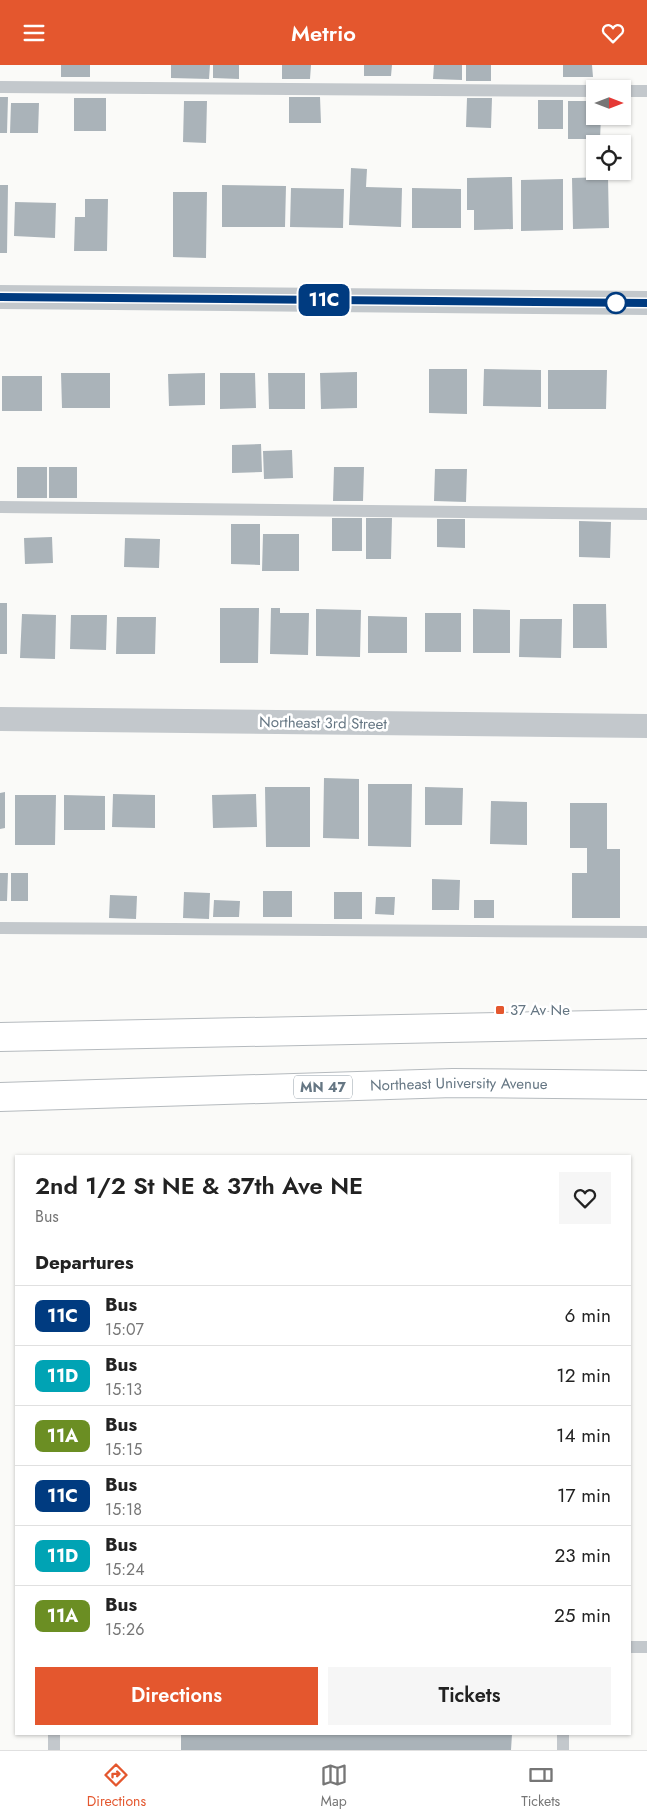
<!DOCTYPE html>
<style>
body{margin:0;font-family:Jost,sans-serif;background:#f6f6f6;color:#222;height:100vh;display:flex;flex-direction:column;font-size:19px;white-space:nowrap}
*{box-sizing:border-box;margin:0}
p{font-size:16px;color:#767676}
.icon{flex:none;width:28px;height:28px;fill:none;stroke:currentColor;stroke-width:2;stroke-linecap:round;stroke-linejoin:round}
.map{position:relative;flex:1;overflow:hidden}
.panel{position:absolute;left:15px;top:1090px;width:616px;height:580px;display:flex;flex-direction:column;background:#fff;border-radius:0px;box-shadow:0 1px 4px #0004}
.panel>*{flex:none}
.badge{padding:0 10px;border-radius:8px;font-size:18px;line-height:32px}
.needle{width:32px;rotate:90deg}
.fabs{position:absolute;left:586px;top:15px;display:grid;gap:10px}
.fabs a{display:grid;place-items:center;width:45px;height:45px;border-radius:0px;background:#fff;box-shadow:0 1px 4px #0004;font-size:25px}
.map>.badge{position:absolute;translate:-50% -50%;box-shadow:0 0 0 2px #fff}
h2{padding:0 20px;font-size:19px;line-height:45px}
.round{display:grid;place-items:center;flex:none;width:52px;height:52px;border-radius:0px;background:#f6f6f6}
.overview{display:flex;align-items:center;justify-content:space-between;height:85px;padding:0 20px}
h1{font-size:24px;font-weight:600;line-height:38px}
.cta{display:flex;gap:10px;margin-top:auto;padding:10px 20px}
.cta a{flex:1;height:58px;border-radius:0px;background:#e4572e;color:#fff;font-size:20px;font-weight:600;line-height:58px;text-align:center}
.cta a+a{background:#f6f6f6;color:#222}
ul{padding:0;list-style:none}
li{display:flex;align-items:center;gap:15px;height:60px;padding:0 20px;border-top:1px solid #e0e0e0}
li div{flex:1}
li b{display:block;font-size:19px}
li em{font-style:normal}
li .badge{min-width:55px;font-weight:700;text-align:center}
header{display:flex;justify-content:space-between;align-items:center;height:65px;padding:0 20px;background:#e4572e;color:#fff;font-size:22px;font-weight:600}
.dock{display:flex;justify-content:space-around;align-items:center;height:70px;border-top:1px solid #e0e0e0;background:#fff;font-size:14px;color:#767676}
.dock a{display:grid;justify-items:center;gap:2px}
.dock .selected{color:#e4572e}
.map>svg:first-child{display:block}
.building{fill:#aab3b9}
.lines{fill:none;stroke-linecap:round;stroke-linejoin:round}
.primary-casing{stroke:#b5babe;stroke-width:30}
.service{stroke:#c3c8cc;stroke-width:12}
.minor{stroke:#c3c8cc;stroke-width:24}
.primary{stroke:#fff;stroke-width:28}
.line-casing{stroke:#fff;stroke-width:11}
.line{stroke:#003b80;stroke-width:8}
.stop-dot{fill:#fff;stroke:#003b80;stroke-width:2.5}
.poi-dot{fill:#e4572e;stroke:#fff;stroke-width:2}
.labels{text-anchor:middle;dominant-baseline:central;stroke-width:5;stroke-linejoin:round;paint-order:stroke}
.shield{fill:#fff;stroke:#939fa8;stroke-width:1}
.shield-label{font-size:14px;font-weight:bold;fill:#657683}
.street-label{font-size:15px;fill:#657683;stroke:#fff}
.poi-label{font-size:15px;fill:#657683;stroke:#fff;text-anchor:start}
</style>
<header><svg class="icon" aria-label="menu" viewBox="0 0 24 24"><path d="M4 6h16M4 12h16M4 18h16"/></svg>Metrio<svg class="icon" aria-label="heart" viewBox="0 0 24 24"><path d="M12 20l-8-8c-3-5 5-10 8-4 3-6 11-1 8 4z"/></svg></header>
<div class="map">
<svg width="647" height="1685" viewBox="0 0 647 1685">
<rect width="100%" height="100%" fill="#fafaf8"/>
<path class="building" d="M 61,0 L 90,0 L 90,12 L 61,12 Z
M 171,0 L 210,0 L 209,14 L 171,13 Z
M 213,0 L 239,0 L 239,14 L 213,13 Z
M 282,0 L 311,0 L 310,14 L 282,14 Z
M 364,0 L 392,0 L 391,11 L 364,11 Z
M 434,0 L 462,0 L 462,15 L 433,14 Z
M 466,0 L 491,0 L 491,16 L 466,16 Z
M 563,0 L 592,0 L 593,12 L 563,12 Z
M 0,32 L 8,32 L 7,68 L 0,68 Z
M 289,32 L 320,32 L 321,58 L 289,58 Z
M 74,33 L 106,33 L 106,66 L 74,66 Z
M 467,33 L 492,33 L 491,63 L 466,62 Z
M 538,35 L 563,35 L 563,64 L 538,64 Z
M 184,36 L 207,36 L 206,78 L 183,77 Z
M 568,36 L 595,36 L 595,51 L 601,51 L 600,74 L 568,74 Z
M 11,38 L 39,38 L 38,68 L 10,68 Z
M 351,103 L 367,104 L 366,122 L 402,123 L 401,162 L 349,160 Z
M 512,112 L 513,164 L 474,165 L 474,145 L 467,145 L 467,113 Z
M 608,112 L 609,163 L 573,164 L 572,113 Z
M 563,114 L 563,165 L 521,166 L 521,115 Z
M 0,120 L 8,120 L 7,188 L 0,188 Z
M 222,120 L 286,121 L 285,162 L 222,162 Z
M 291,123 L 344,124 L 343,163 L 290,162 Z
M 412,123 L 461,124 L 461,163 L 412,163 Z
M 173,127 L 207,127 L 206,193 L 173,192 Z
M 85,134 L 108,134 L 107,186 L 74,186 L 75,152 L 85,152 Z
M 15,137 L 56,138 L 55,173 L 14,171 Z
M 429,304 L 467,304 L 467,349 L 429,348 Z
M 484,304 L 541,305 L 541,342 L 483,341 Z
M 548,305 L 607,305 L 606,344 L 548,344 Z
M 357,307 L 357,343 L 321,344 L 320,308 Z
M 61,308 L 110,308 L 110,343 L 62,343 Z
M 205,308 L 205,340 L 169,341 L 168,309 Z
M 220,308 L 255,308 L 256,343 L 220,344 Z
M 268,308 L 305,308 L 305,344 L 269,344 Z
M 2,311 L 42,311 L 42,346 L 2,346 Z
M 261,379 L 262,407 L 232,408 L 232,380 Z
M 292,385 L 293,413 L 264,414 L 263,386 Z
M 17,402 L 47,402 L 47,433 L 17,433 Z
M 49,402 L 77,402 L 77,433 L 49,433 Z
M 334,402 L 364,402 L 363,436 L 333,436 Z
M 435,404 L 467,404 L 466,437 L 434,436 Z
M 332,453 L 362,453 L 362,486 L 332,486 Z
M 366,453 L 392,453 L 391,494 L 366,494 Z
M 437,454 L 465,454 L 465,483 L 437,482 Z
M 579,456 L 611,457 L 610,493 L 579,492 Z
M 231,459 L 260,459 L 260,500 L 231,499 Z
M 263,469 L 299,469 L 299,506 L 262,506 Z
M 52,472 L 53,498 L 25,499 L 24,473 Z
M 125,473 L 160,474 L 159,503 L 124,502 Z
M 0,538 L 7,538 L 7,589 L 0,589 Z
M 573,539 L 606,539 L 607,583 L 573,583 Z
M 220,543 L 259,543 L 258,598 L 220,598 Z
M 271,543 L 280,543 L 280,548 L 309,548 L 308,590 L 270,589 Z
M 316,544 L 361,545 L 360,592 L 316,591 Z
M 473,544 L 510,545 L 510,588 L 473,588 Z
M 425,548 L 461,548 L 461,587 L 425,587 Z
M 22,549 L 56,550 L 55,594 L 20,593 Z
M 71,550 L 107,550 L 106,585 L 70,584 Z
M 368,551 L 407,552 L 407,588 L 368,588 Z
M 117,552 L 156,552 L 155,589 L 116,589 Z
M 520,554 L 562,554 L 561,593 L 519,592 Z
M 324,713 L 359,714 L 359,774 L 323,773 Z
M 368,719 L 412,719 L 411,782 L 368,781 Z
M 265,722 L 310,722 L 310,782 L 266,782 Z
M 425,722 L 463,723 L 462,760 L 425,760 Z
M 5,727 L 5,763 L 0,764 L 0,728 Z
M 113,729 L 155,730 L 155,763 L 112,762 Z
M 256,729 L 257,762 L 213,763 L 212,730 Z
M 15,730 L 56,730 L 55,780 L 15,780 Z
M 64,730 L 105,731 L 105,765 L 64,765 Z
M 491,736 L 527,737 L 527,780 L 490,779 Z
M 570,738 L 607,738 L 607,784 L 620,784 L 620,853 L 572,853 L 572,808 L 587,808 L 587,783 L 570,783 Z
M 0,808 L 8,808 L 7,836 L 0,836 Z
M 11,808 L 28,808 L 28,836 L 11,836 Z
M 432,814 L 460,815 L 459,845 L 432,845 Z
M 263,826 L 292,826 L 292,852 L 263,852 Z
M 184,827 L 210,828 L 209,854 L 183,853 Z
M 334,827 L 362,827 L 362,854 L 334,854 Z
M 110,830 L 137,831 L 136,854 L 109,853 Z
M 376,832 L 395,832 L 394,850 L 375,849 Z
M 214,835 L 240,836 L 239,852 L 213,852 Z
M 474,835 L 494,835 L 494,853 L 474,853 Z
M 181,1669 L 512,1669 L 511,1685 L 181,1685 Z"/>
<g class="lines">
<defs>
<g id="primary">
<path d="M 0,972 L 647,959"/>
<path id="s1" d="M 0,1032 L 453,1018 L 647,1020"/>
</g>
</defs>
<use href="#primary" class="primary-casing"/>
<path class="service" d="M 0,22 L 595,26
M 622,26 L 647,26
M 0,442 L 647,449
M 0,863 L 647,867
M 630,1582 L 647,1582
M 54,1685 L 54,1669
M 563,1685 L 563,1669"/>
<path class="minor" d="M 0,232 L 647,238
M 0,654 L 647,661"/>
<use href="#primary" class="primary"/>
</g>
<g class="lines">
<defs>
<path id="line" d="M 0,232 L 647,238"/>
</defs>
<use href="#line" class="line-casing"/>
<use href="#line" class="line"/>
</g>
<circle class="stop-dot" cx="616" cy="238" r="10"/>
<rect class="poi-dot" x="495" y="940" width="10" height="10" rx="2.5"/>
<g class="labels">
<rect class="shield" x="294" y="1010.5" width="58" height="23" rx="4"/>
<g class="shield-label">
<text x="323" y="1022">MN 47</text>
</g>
<g class="street-label">
<text transform="translate(323 658) rotate(1)">Northeast 3rd Street</text>
<text stroke="none"><textPath href="#s1" startOffset="459">Northeast University Avenue</textPath></text>
</g>
<g class="poi-label">
<text x="510" y="945">37 Av Ne</text>
</g>
</g>
</svg>
<div class="fabs">
<a><svg class="needle" viewBox="-14 -14 28 28"><path d="M0-13l5 13h-10z" fill="#e53935"/><path d="M0 13l5-13h-10z" fill="#767676"/></svg></a>
<a><svg class="icon" aria-label="locate" viewBox="0 0 24 24"><circle cx="12" cy="12" r="6"/><path d="M12 2v4M12 18v4M2 12h4M18 12h4"/></svg></a>
</div>
<b class="badge" style="left:324px;top:235px;background:#003b80;color:#fff">11C</b>
<section class="panel">
<div class="overview"><div><h1>2nd 1/2 St NE &amp; 37th Ave NE</h1><p>Bus</p></div><a class="round"><svg class="icon" aria-label="heart" viewBox="0 0 24 24"><path d="M12 20l-8-8c-3-5 5-10 8-4 3-6 11-1 8 4z"/></svg></a></div>
<h2>Departures</h2>
<ul>
<li><span class="badge" style="background:#003b80;color:#fff">11C</span><div><b>Bus</b><p>15:07</p></div><em>6 min</em></li>
<li><span class="badge" style="background:#00a3b4;color:#fff">11D</span><div><b>Bus</b><p>15:13</p></div><em>12 min</em></li>
<li><span class="badge" style="background:#6b8e23;color:#fff">11A</span><div><b>Bus</b><p>15:15</p></div><em>14 min</em></li>
<li><span class="badge" style="background:#003b80;color:#fff">11C</span><div><b>Bus</b><p>15:18</p></div><em>17 min</em></li>
<li><span class="badge" style="background:#00a3b4;color:#fff">11D</span><div><b>Bus</b><p>15:24</p></div><em>23 min</em></li>
<li><span class="badge" style="background:#6b8e23;color:#fff">11A</span><div><b>Bus</b><p>15:26</p></div><em>25 min</em></li>
</ul>
<div class="cta"><a>Directions</a><a>Tickets</a></div>
</section>
</div>
<nav class="dock">
<a class="selected"><svg class="icon" aria-label="directions" viewBox="0 0 24 24"><path d="M12 3l9 9-9 9-9-9zM9 14v-3h6M13 9l2 2-2 2"/></svg>Directions</a>
<a><svg class="icon" aria-label="map" viewBox="0 0 24 24"><path d="M3 6l6-2 6 2 6-2v14l-6 2-6-2-6 2zM9 4v14M15 6v14"/></svg>Map</a>
<a><svg class="icon" aria-label="tickets" viewBox="0 0 24 24"><path d="M3 7h18v10H3zM15 7v10"/></svg>Tickets</a>
</nav>
